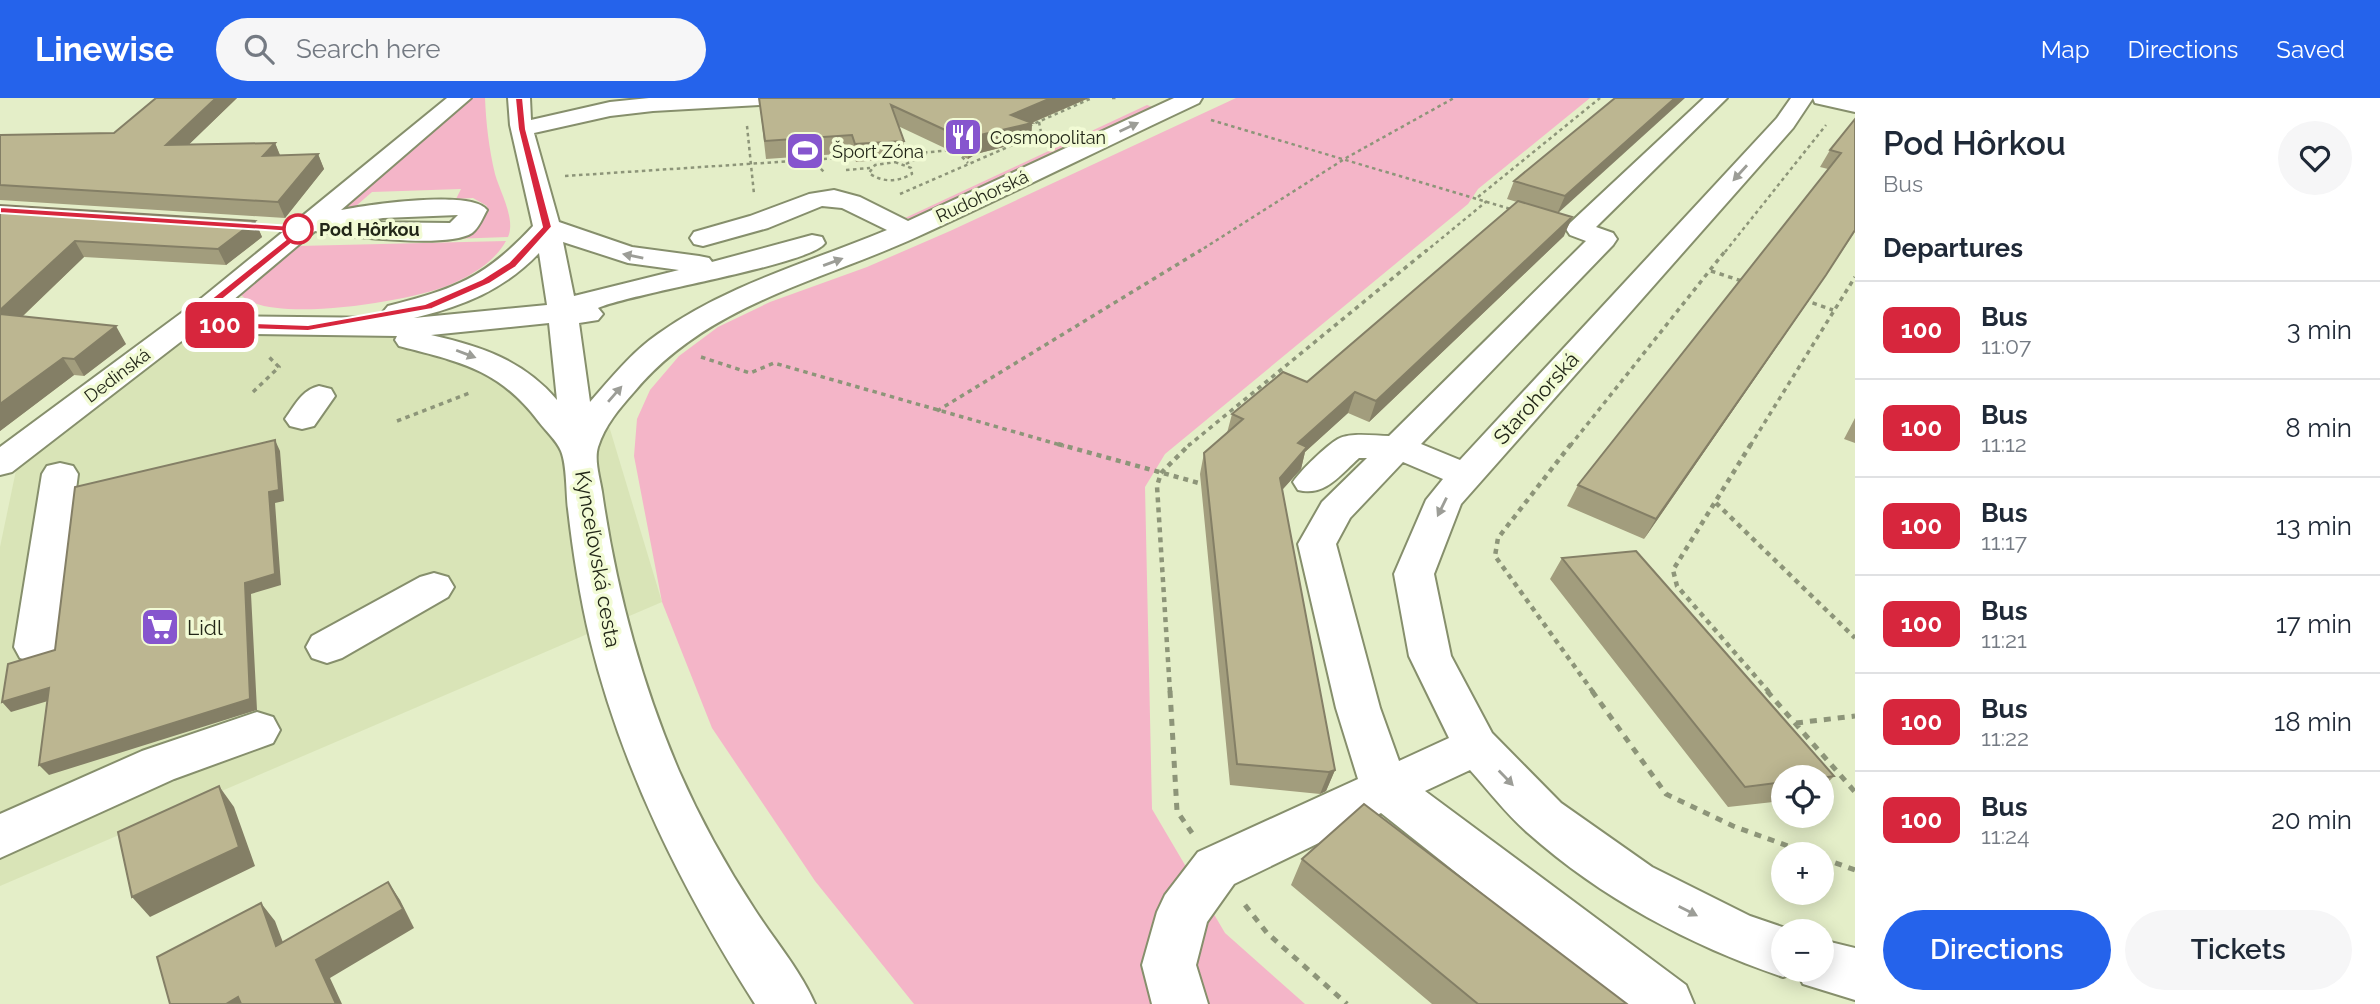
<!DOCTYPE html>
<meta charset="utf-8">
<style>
body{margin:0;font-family:Raleway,sans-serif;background:#f6f6f7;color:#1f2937;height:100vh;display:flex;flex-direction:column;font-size:26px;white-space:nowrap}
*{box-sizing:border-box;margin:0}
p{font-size:23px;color:#747a83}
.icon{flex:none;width:38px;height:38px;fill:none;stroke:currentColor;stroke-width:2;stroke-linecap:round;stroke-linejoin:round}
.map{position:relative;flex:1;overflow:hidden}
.side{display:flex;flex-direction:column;background:#fff;width:525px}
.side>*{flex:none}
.badge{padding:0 14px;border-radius:10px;font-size:24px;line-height:46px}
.buttons{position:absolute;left:1771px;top:667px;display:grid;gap:14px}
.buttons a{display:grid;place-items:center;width:63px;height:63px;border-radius:50%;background:#fff;box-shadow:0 4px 18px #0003;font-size:35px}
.map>.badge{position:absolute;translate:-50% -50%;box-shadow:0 0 0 4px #fff}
h2{padding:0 28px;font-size:26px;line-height:63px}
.round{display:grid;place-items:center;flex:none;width:74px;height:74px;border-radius:37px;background:#f6f6f7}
.overview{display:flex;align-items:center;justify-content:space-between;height:119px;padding:0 28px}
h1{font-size:33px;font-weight:600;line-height:52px}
.primary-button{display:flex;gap:14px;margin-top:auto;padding:14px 28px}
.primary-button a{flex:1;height:80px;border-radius:42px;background:#2563eb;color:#fff;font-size:28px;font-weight:600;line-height:80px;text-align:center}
.primary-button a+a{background:#f6f6f7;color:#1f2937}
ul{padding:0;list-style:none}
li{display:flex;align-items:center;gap:21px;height:98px;padding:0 28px;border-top:2px solid #e0e1e3}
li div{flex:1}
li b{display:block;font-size:26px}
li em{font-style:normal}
li .badge{min-width:77px;font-weight:700;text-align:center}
header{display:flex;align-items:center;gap:42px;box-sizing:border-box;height:98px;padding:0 35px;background:#2563eb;color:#fff}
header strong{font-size:33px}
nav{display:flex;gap:38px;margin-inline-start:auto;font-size:24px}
.search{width:490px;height:63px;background:#f6f6f7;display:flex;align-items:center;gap:18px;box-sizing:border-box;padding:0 24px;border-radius:38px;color:#747a83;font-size:26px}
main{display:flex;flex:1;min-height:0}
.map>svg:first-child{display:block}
.built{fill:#d9e4b7}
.green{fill:#f4b5c8}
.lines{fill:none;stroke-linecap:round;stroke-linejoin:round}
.minor-casing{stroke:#868f6c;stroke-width:4}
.path-far3{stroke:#8d9579;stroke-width:2.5;stroke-dasharray:3.5 3.5;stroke-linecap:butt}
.path-far2{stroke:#8d9579;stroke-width:3.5;stroke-dasharray:4.5 4.5;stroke-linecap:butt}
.path-far1{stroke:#8d9579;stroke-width:4.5;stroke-dasharray:5 5;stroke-linecap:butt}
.path{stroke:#8d9579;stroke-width:5;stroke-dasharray:7 7;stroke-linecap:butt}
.minor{fill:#fff;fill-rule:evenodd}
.wall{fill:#a29d7d}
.shaded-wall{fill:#847f66}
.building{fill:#bcb691;stroke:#847f66;stroke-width:2}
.oneway{fill:#9c9d97}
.line{fill:#d7263d;stroke:#fff;stroke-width:2}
.stop-dot{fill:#fff;stroke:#d7263d;stroke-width:3.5}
.labels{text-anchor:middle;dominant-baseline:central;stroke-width:7;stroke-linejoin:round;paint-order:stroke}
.far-poi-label{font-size:18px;fill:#222618;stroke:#f2fbd5;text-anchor:start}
.far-street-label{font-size:18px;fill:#222618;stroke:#f2fbd5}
.far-stop-label{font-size:18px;font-weight:bold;fill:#222618;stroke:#f2fbd5;text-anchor:start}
.street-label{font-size:21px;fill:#222618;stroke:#f2fbd5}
.poi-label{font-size:21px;fill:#222618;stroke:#f2fbd5;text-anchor:start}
</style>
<header>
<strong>Linewise</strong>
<div class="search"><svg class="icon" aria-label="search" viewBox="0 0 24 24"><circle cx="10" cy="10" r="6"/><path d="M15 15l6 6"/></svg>Search here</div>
<nav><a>Map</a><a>Directions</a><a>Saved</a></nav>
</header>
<main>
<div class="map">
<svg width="1855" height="906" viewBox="0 0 1855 906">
<rect width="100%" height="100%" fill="#e4eec8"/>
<path class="built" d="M 201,225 L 352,226 L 499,269 L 606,318 L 662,504 L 0,788 L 0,449 L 19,358 Z"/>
<path class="green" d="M 464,0 L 485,0 C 486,25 489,51 495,76 C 500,94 516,121 508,139 L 451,141 L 473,133 L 487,108 L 473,100 L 456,101 L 461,91 L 372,94 L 348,115 L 340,114 L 340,106 Z
M 1236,0 L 1590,0 L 1478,91 L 1468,106 L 1165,356 L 1145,389 L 1152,711 L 1225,835 L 1305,906 L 914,906 L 815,783 L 712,630 L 662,504 L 634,358 L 637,321 L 650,292 L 679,258 L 718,229 L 770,204 L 867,169 L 950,133 Z
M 1147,7 L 1153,9 L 913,121 L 905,120 Z
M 506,143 C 494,165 469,179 447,188 C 410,203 269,227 241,197 L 241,190 L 298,148 Z"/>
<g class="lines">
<defs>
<path id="minor" d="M 447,0 L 471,0 L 341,112 C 367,107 472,91 487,112 C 483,119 479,130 472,135 C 448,151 345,138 315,133 L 214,218 L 388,220 L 383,214 L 388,208 C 455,191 485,180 533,128 L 510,27 L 508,0 L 530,0 L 531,22 L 610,4 L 649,0 L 790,0 L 787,5 L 779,6 L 653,13 L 610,18 L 534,35 L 559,124 L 632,149 L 699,158 L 709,160 L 712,164 L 812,137 L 822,139 L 825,145 C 810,167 636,194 598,210 L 603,216 L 598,222 L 579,225 L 590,304 C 611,280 632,254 658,236 C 726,187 810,164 887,132 L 842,110 L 822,108 L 768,130 L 703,148 L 694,146 L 690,140 L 694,134 L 750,118 L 809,96 L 834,92 L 860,99 L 908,123 L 1174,0 L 1202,0 L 1199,5 C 1105,49 1013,95 919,138 C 819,184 707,206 634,294 C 619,311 605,327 598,349 C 594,362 600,381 602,394 C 616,491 641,584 679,673 C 700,721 726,768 755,812 C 775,843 800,872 815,906 L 755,906 C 683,793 622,672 590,541 C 580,499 573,455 568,411 C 566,396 567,367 561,353 C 557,343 546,333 539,324 C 499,271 460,264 399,248 L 395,242 L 397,238 L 192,235 L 12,374 L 0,377 L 0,349 L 203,199 ZM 458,117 L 450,125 L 358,124 L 383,120 ZM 563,144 L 628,165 L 679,172 L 574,198 ZM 539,155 L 547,207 L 414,220 C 463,208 504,192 539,155 ZM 549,225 L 557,302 C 523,262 480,248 431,237 Z
M 1704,0 L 1727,0 L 1596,129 L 1613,135 L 1617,141 L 1613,147 L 1421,346 L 1460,362 L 1777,20 L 1791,0 L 1855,0 L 1855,14 L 1815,5 L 1813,0 L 1793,30 L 1461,406 L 1434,476 L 1451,558 L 1492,635 L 1561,705 L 1652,769 L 1750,818 L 1794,833 L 1783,833 L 1783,872 L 1822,872 L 1822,842 L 1855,850 L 1855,902 L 1803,886 L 1797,874 L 1783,879 C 1691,848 1601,800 1528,735 C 1507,717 1489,693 1470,672 L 1425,693 L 1686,887 L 1694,906 L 1622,906 L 1381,715 L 1234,786 L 1207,824 L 1196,867 L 1208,906 L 1152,906 L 1142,867 L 1157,814 L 1165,797 L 1198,754 L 1358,681 L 1336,610 L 1298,446 L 1322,404 L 1367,360 L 1359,360 C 1340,377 1325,399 1298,392 L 1293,384 C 1301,372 1326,348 1338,341 C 1352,334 1374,338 1389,338 L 1586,143 L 1570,137 L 1566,131 L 1570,125 ZM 1403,364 L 1443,381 L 1426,402 L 1394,476 L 1409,558 L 1449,640 L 1399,663 L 1380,610 L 1336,446 L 1350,420 Z
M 319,288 L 331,291 L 335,298 L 314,328 L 302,331 L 290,328 L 285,321 C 295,307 302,292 319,288 Z
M 60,365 L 73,368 L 78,376 L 56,549 L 50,560 L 35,565 L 20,560 L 14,549 L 42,376 L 47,368 Z
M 434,475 L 448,479 L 454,489 L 448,499 L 342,560 L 327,565 L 312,560 L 306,549 L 312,538 L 420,479 Z
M 257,614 L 273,619 L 280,632 L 273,645 L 174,681 L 0,760 L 0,716 L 142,653 Z"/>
</defs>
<use href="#minor" class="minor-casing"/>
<path class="path-far3" d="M 1112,0 L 1116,0
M 1211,22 L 1514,112
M 747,28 L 754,96
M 1029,28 L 1092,0
M 1028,40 L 1041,34 L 1039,24
M 957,54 L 968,65
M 903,56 L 956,52
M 811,61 L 824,74
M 895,64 L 911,70 L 912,76 C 897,84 883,85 869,75 L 875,67 Z
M 906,66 L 926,56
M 846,72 L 870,70
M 565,78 L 854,59
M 900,96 L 1017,45
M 1478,99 L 1600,0
M 1198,154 L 1346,60 L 1454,0
M 1425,154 L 1487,103
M 1725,154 L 1826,27"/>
<path class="path-far2" d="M 1711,173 L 1745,184
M 1804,202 L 1833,212
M 701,259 L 750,275 L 774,265 L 1064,348
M 253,294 L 279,269 L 268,258
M 937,313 L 1201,152
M 397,323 L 472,294
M 1188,348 L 1427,152
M 1570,348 L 1726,152
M 1750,348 L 1855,179"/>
<path class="path-far1" d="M 1058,346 L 1206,387
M 1571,346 L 1498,440 L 1495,458 L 1593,594
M 1751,346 L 1673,472 L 1677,488 L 1769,594
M 1716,405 L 1855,540
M 1170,594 L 1157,388 L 1161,375 L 1190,346"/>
<path class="path" d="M 1170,593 L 1177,713 L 1192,735
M 1592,593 L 1666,696 L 1733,728 L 1810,756
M 1767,593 L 1855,694
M 1796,625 L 1855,618
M 1822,760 L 1855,772
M 1245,807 L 1267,835 L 1347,906"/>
<use href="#minor" class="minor"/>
</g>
<path class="wall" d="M 156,0 L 237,0 L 189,46 L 275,45 L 280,57 L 318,56 L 324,71 L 285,120 L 0,102 L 0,37 L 114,35 Z
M 759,0 L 1089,0 L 1032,25 L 1031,42 L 976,56 L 968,61 L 898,28 L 904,43 L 904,60 L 856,64 L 853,55 L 766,61 Z
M 1615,0 L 1558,115 L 1564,138 L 1369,324 L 1348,315 L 1305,354 L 1301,371 L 1282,392 L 1335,672 L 1326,693 L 1320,696 L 1230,687 L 1200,376 L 1204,355 L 1227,335 L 1232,316 L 1307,284 L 1517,104 L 1507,101 L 1514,83 Z
M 1855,21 L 1855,134 L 1814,195 L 1644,441 L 1567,408 L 1578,387 L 1828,71 L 1820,69 L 1830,52 Z
M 0,107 L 255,123 L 262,139 L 226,167 L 84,159 L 23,218 L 126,246 L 84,278 L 74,277 L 0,333 Z
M 1855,320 L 1855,345 L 1844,341 Z
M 1562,460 L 1834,678 L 1822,691 L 1822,679 L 1783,679 L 1783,703 L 1728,709 L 1550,481 Z
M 1302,761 L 1627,906 L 1432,906 L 1291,787 Z"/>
<path class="shaded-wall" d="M 216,0 L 237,0 L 173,62 L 166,47 Z
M 1051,0 L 1089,0 L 1031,25 L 1032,25 L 1031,42 L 976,56 L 968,61 L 969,43 L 1011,17 Z
M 1675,0 L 1685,0 L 1557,116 L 1565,98 Z
M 275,45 L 281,60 L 263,58 Z
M 318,56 L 324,71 L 285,120 L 278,104 Z
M 1572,119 L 1564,138 L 1369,324 L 1376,303 Z
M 255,123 L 262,139 L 226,167 L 218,151 Z
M 1855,132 L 1814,195 L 1644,441 L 1656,421 Z
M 75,143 L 84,159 L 8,232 L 0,220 L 0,212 Z
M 116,228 L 126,246 L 84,278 L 74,261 Z
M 63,260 L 74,277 L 0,333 L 0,306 Z
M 1355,294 L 1348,315 L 1305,354 L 1301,371 L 1274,401 L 1280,380 L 1298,345 Z
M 275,342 L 280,353 L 284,403 L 275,405 L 281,487 L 251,496 L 257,612 L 49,677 L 39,667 L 245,485 Z
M 49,590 L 58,600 L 11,614 L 2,604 Z
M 1335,672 L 1326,693 L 1320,696 L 1329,674 Z
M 219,688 L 234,709 L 255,768 L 150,819 L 132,799 Z
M 388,784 L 400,802 L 414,830 L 330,880 L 342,906 L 336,906 L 316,862 Z
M 261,805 L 275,823 L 291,866 L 276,848 Z
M 238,899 L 245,906 L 226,906 Z"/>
<path class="building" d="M 156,0 L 216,0 L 166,47 L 275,45 L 263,58 L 318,56 L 278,104 L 0,87 L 0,37 L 114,35 Z
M 759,0 L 1051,0 L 1011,17 L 1032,25 L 976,38 L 969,43 L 891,7 L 904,43 L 855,46 L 852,37 L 765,43 Z
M 1615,0 L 1675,0 L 1565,98 L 1514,83 Z
M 1855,21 L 1855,132 L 1826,177 L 1656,421 L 1578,387 L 1841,55 L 1830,52 Z
M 1518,103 L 1572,119 L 1376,303 L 1355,294 L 1298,345 L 1307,349 L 1280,380 L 1335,672 L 1329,674 L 1237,666 L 1204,355 L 1243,321 L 1232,316 L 1283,274 L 1307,284 Z
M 0,107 L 255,123 L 218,151 L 75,143 L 0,212 Z
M 0,216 L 116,228 L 74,261 L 63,260 L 0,306 Z
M 275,342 L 279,392 L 269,394 L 275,476 L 245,485 L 250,601 L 39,667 L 49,590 L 2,604 L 8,566 L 55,552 L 75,389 Z
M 1636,453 L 1834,678 L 1822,680 L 1783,679 L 1783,684 L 1745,689 L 1562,460 Z
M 219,688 L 239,749 L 132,799 L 118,734 Z
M 1364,706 L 1627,906 L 1478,906 L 1302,761 Z
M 388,784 L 403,811 L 316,862 L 336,906 L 241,906 L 238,899 L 226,906 L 170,906 L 157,859 L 261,805 L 276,848 Z"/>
<defs><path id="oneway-solid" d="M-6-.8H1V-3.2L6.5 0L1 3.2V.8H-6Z" transform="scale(1.75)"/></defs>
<g class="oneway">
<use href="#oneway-solid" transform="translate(1129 29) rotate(-25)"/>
<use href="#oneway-solid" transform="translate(1740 75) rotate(132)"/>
<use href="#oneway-solid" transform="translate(633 158) rotate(-169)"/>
<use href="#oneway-solid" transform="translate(833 164) rotate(-20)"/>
<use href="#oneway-solid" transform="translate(466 256) rotate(21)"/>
<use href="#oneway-solid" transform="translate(615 296) rotate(-49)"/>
<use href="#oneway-solid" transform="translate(1442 409) rotate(116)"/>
<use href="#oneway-solid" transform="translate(1506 680) rotate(46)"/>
<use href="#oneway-solid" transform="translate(1688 813) rotate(27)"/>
</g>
<path class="line" d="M 515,0 L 523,0 L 526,31 L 552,129 L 516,169 L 489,186 L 432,211 L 308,233 L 186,229 L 181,226 L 182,224 L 295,134 L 0,115 L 0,109 L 307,129 L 307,133 L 196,223 L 308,227 L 425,206 L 482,181 L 509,164 L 542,129 L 518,31 Z"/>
<defs>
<symbol id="restaurant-square" viewBox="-11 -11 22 22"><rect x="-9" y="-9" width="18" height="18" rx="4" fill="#8655ce" stroke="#f2fbd5"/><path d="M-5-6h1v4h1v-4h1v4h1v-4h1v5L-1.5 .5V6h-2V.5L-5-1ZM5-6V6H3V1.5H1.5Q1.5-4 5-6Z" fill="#fff"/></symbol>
<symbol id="stadium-square" viewBox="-11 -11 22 22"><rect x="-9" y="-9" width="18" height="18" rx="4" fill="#8655ce" stroke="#f2fbd5"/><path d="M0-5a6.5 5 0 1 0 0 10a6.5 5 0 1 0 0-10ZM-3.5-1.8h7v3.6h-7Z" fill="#fff"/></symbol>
<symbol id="supermarket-square" viewBox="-11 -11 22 22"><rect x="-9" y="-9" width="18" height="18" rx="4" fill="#8655ce" stroke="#f2fbd5"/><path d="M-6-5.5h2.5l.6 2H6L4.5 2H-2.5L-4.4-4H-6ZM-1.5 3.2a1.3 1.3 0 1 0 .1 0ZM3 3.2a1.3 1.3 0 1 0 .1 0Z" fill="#fff"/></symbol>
</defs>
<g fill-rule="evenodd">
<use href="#restaurant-square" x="941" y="17" width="44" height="44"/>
<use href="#stadium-square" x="783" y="31" width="44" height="44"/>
<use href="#supermarket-square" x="138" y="507" width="44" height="44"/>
</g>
<circle class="stop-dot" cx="298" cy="131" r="14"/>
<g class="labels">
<g class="far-poi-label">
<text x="990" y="39">Cosmopolitan</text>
<text x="832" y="53">Šport Zóna</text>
</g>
<g class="far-street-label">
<text transform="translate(982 98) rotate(-25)">Rudohorská</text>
<text transform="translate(117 277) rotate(-37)">Dedinská</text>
</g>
<g class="far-stop-label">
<text x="319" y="131">Pod Hôrkou</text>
</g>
<g class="street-label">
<text transform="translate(1536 300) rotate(-48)">Starohorská</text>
<text transform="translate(598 461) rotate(80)">Kynceľovská cesta</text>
</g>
<g class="poi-label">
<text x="187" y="529">Lidl</text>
</g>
</g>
</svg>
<div class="buttons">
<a><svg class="icon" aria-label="locate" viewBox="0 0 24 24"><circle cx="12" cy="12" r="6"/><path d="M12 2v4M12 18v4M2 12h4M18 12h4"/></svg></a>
<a>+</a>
<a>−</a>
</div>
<b class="badge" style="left:220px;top:227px;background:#d7263d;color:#fff">100</b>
</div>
<section class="side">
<div class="overview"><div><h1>Pod Hôrkou</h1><p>Bus</p></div><a class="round"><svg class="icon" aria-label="heart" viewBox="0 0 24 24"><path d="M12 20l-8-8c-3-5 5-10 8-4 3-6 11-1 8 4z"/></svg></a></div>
<h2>Departures</h2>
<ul>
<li><span class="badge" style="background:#d7263d;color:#fff">100</span><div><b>Bus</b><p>11:07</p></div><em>3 min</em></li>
<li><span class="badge" style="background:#d7263d;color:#fff">100</span><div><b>Bus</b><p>11:12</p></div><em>8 min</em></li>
<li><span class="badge" style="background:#d7263d;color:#fff">100</span><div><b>Bus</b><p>11:17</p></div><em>13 min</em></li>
<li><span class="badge" style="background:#d7263d;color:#fff">100</span><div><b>Bus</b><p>11:21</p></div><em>17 min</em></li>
<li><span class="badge" style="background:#d7263d;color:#fff">100</span><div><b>Bus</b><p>11:22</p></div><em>18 min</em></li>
<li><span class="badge" style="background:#d7263d;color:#fff">100</span><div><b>Bus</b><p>11:24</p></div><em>20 min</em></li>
</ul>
<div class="primary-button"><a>Directions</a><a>Tickets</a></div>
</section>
</main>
